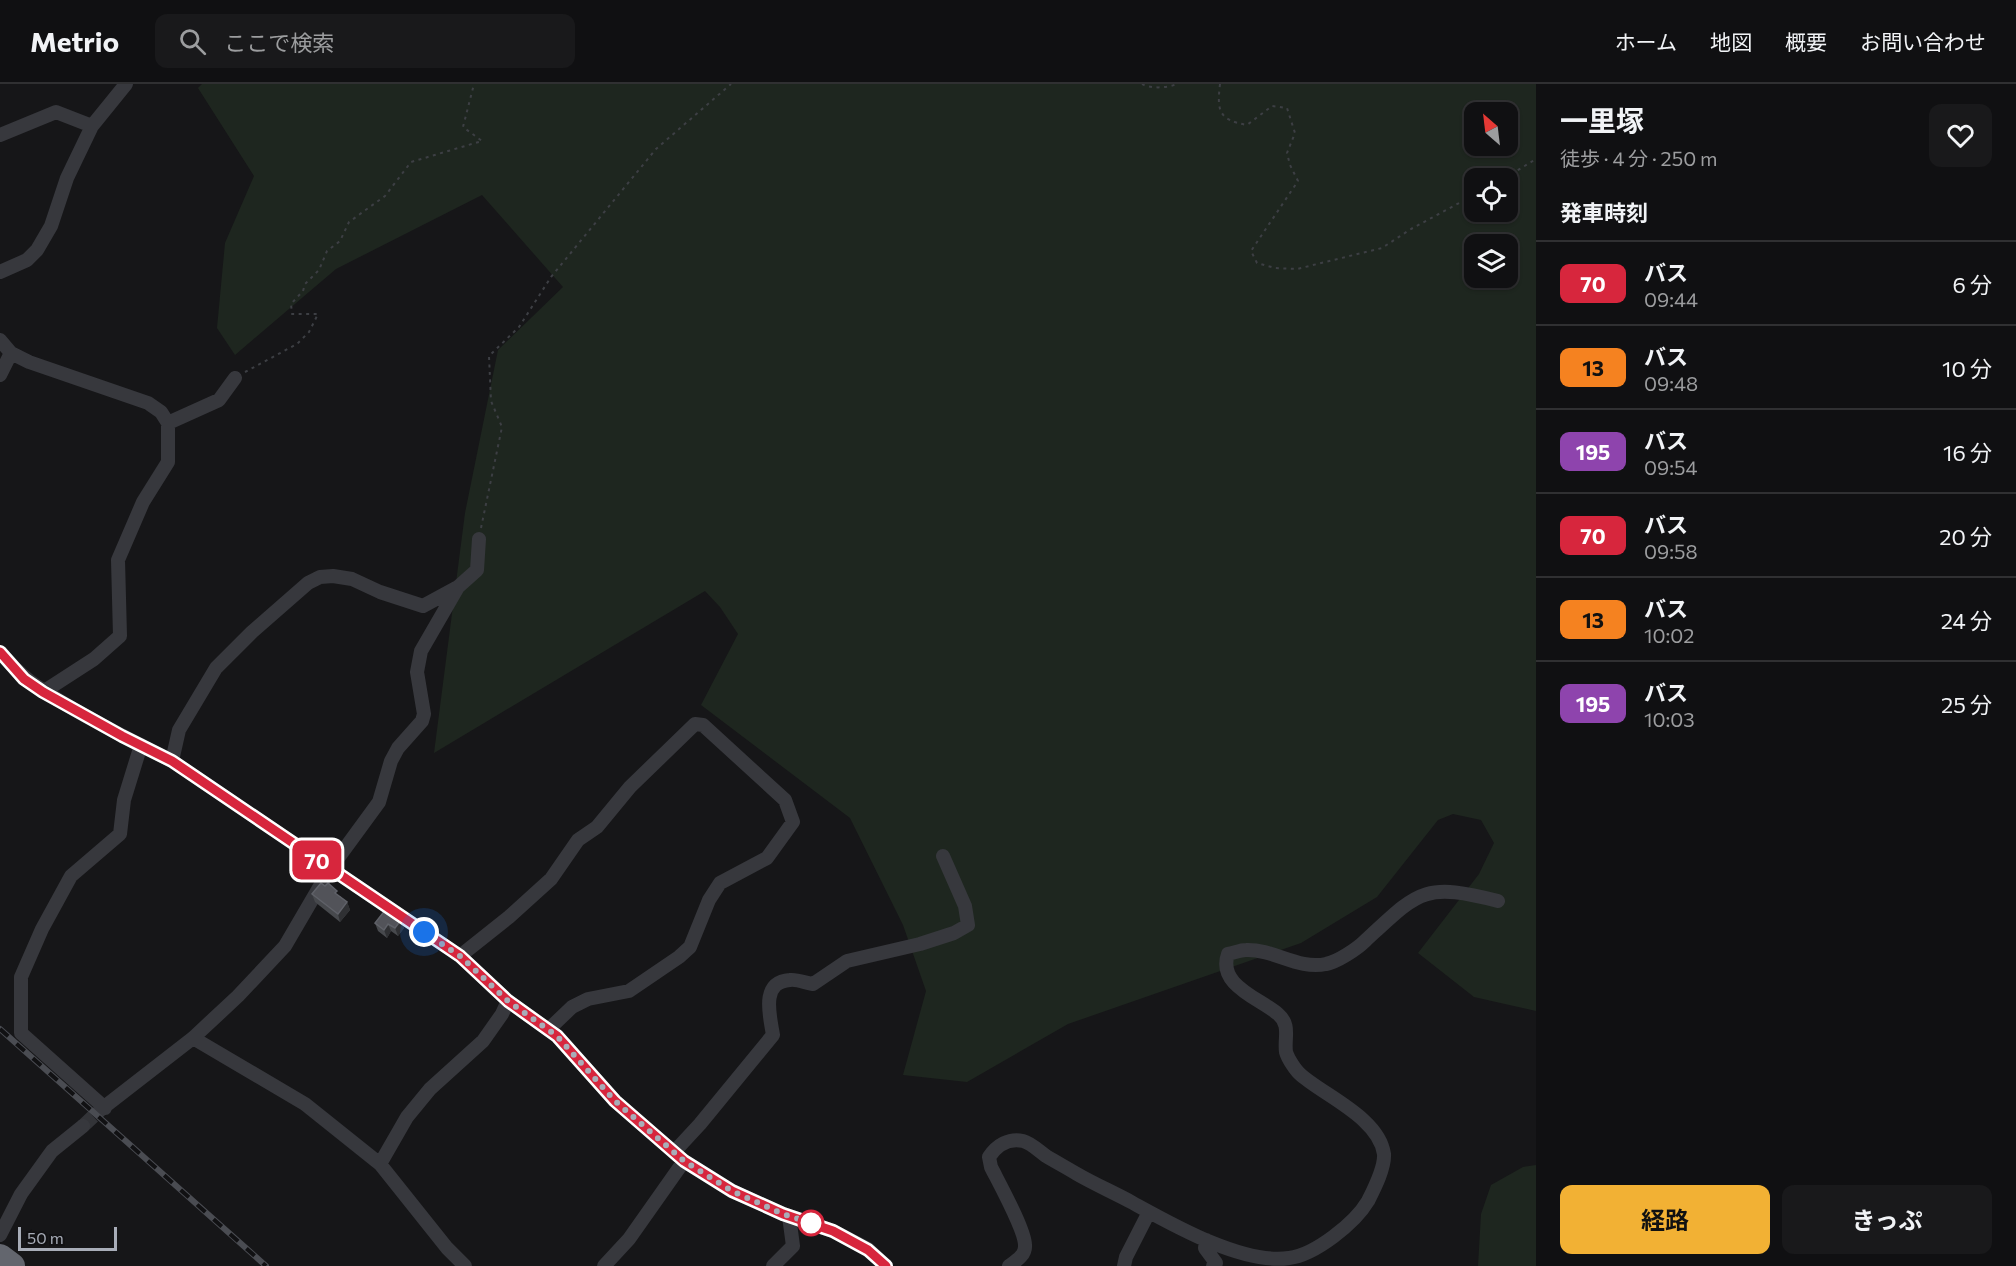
<!DOCTYPE html>
<html lang="ja">
<meta charset="utf-8">
<style>
body{margin:0;font-family:Commissioner,"Noto Sans JP",sans-serif;background:#19191b;color:#f1f3f6;height:100vh;display:flex;flex-direction:column;font-size:22px;white-space:nowrap}
*{box-sizing:border-box;margin:0}
p{font-size:20px;color:#9c9d9f}
.icon{flex:none;width:33px;height:33px;fill:none;stroke:currentColor;stroke-width:2;stroke-linecap:round;stroke-linejoin:round}
.map{position:relative;flex:1;overflow:hidden}
.side{display:flex;flex-direction:column;background:#101012;width:480px}
.side>*{flex:none}
.badge{padding:0 12px;border-radius:9px;font-size:21px;line-height:39px}
.needle{width:39px;rotate:332deg}
.controls{position:absolute;left:1464px;top:18px;display:grid;gap:12px}
.controls a{display:grid;place-items:center;width:54px;height:54px;border-radius:12px;background:#101012;box-shadow:0 2px 4px #0004,0 0 0 2px #303032;font-size:30px}
.scale{position:absolute;left:18px;bottom:15px;width:99px;box-sizing:border-box;padding-left:6px;border:3px solid #a8adb8;border-top:0;font-size:16px;line-height:21px;white-space:nowrap;color:#a8adb8;-webkit-text-stroke:4px #111113;paint-order:stroke}
.you{position:absolute;width:30px;height:30px;margin:-15px;border:4px solid #fff;border-radius:50%;background:#1a73e8;box-shadow:0 0 0 9px #1a73e833}
.map>.badge{position:absolute;translate:-50% -50%;box-shadow:0 0 0 3px #fff}
h2{padding:0 24px;font-size:22px;line-height:54px}
.round{display:grid;place-items:center;flex:none;width:63px;height:63px;border-radius:12px;background:#19191b}
.summary{display:flex;align-items:center;justify-content:space-between;height:102px;padding:0 24px}
h1{font-size:28px;font-weight:700;line-height:45px}
.primary-button{display:flex;gap:12px;margin-top:auto;padding:12px 24px}
.primary-button a{flex:1;height:69px;border-radius:12px;background:#f2b134;color:#111;font-size:24px;font-weight:700;line-height:69px;text-align:center}
.primary-button a+a{background:#19191b;color:#f1f3f6}
ul{padding:0;list-style:none}
li{display:flex;align-items:center;gap:18px;height:84px;padding:0 24px;border-top:2px solid #303032}
li div{flex:1}
li b{display:block;font-size:22px}
li em{font-style:normal}
li .badge{min-width:66px;font-weight:700;text-align:center}
header{display:flex;align-items:center;gap:36px;box-sizing:border-box;height:84px;padding:0 30px;background:#101012;border-bottom:2px solid #303032}
header strong{font-size:28px}
nav{display:flex;gap:33px;margin-inline-start:auto;font-size:21px}
.search{width:420px;height:54px;background:#19191b;display:flex;align-items:center;gap:15px;box-sizing:border-box;padding:0 21px;border-radius:12px;color:#9c9d9f;font-size:22px}
main{display:flex;flex:1;min-height:0}
.map>svg:first-child{display:block}
.green{fill:#1e261f;fill-rule:evenodd}
.lines{fill:none;stroke-linecap:round;stroke-linejoin:round}
.street-tunnel{stroke:#333438;stroke-width:14;stroke-dasharray:14 7;stroke-linecap:butt}
.path{stroke:#3d3f44;stroke-width:2;stroke-dasharray:3 4.5;stroke-linecap:butt}
.street{stroke:#37383d;stroke-width:14}
.highway{stroke:#63666e;stroke-width:26}
.rail-casing{stroke:#4a4c52;stroke-width:6}
.rail{stroke:#111113;stroke-width:4;stroke-dasharray:11;stroke-linecap:butt}
.wall{fill:#47494d}
.shaded-wall{fill:#2f3033}
.building{fill:#525359;stroke:#5f6168;stroke-width:1.5}
.line-casing{stroke:#fff;stroke-width:14}
.line{stroke:#d7263d;stroke-width:9}
.walk{stroke:#a8adb8;stroke-width:6;stroke-dasharray:0 10.8}
.stop-dot{fill:#fff;stroke:#d7263d;stroke-width:3}
</style>
<header>
<strong>Metrio</strong>
<div class="search"><svg class="icon" aria-label="search" viewBox="0 0 24 24"><circle cx="10" cy="10" r="6"/><path d="M15 15l6 6"/></svg>ここで検索</div>
<nav><a>ホーム</a><a>地図</a><a>概要</a><a>お問い合わせ</a></nav>
</header>
<main>
<div class="map">
<svg width="1536" height="1182" viewBox="0 0 1536 1182">
<rect width="100%" height="100%" fill="#161618"/>
<path class="green" d="M 202,0 L 1536,0 L 1536,927 L 1474,913 L 1418,869 L 1479,790 L 1494,759 L 1481,736 L 1453,730 L 1438,736 L 1377,813 L 1301,859 L 1068,940 L 967,998 L 903,991 L 926,907 L 903,841 L 850,734 L 701,621 L 738,550 L 720,523 L 705,507 L 434,669 L 465,429 L 498,266 L 563,203 L 482,111 L 336,185 L 235,271 L 217,244 L 225,159 L 254,92 L 198,4 ZM 1474,28 L 1508,28 L 1508,62 L 1474,62 ZM 1474,94 L 1508,94 L 1508,128 L 1474,128 ZM 1474,160 L 1508,160 L 1508,194 L 1474,194 Z
M 1536,1081 L 1536,1182 L 1478,1182 L 1481,1130 L 1491,1101 L 1523,1083 Z"/>
<g class="lines">
<path class="street-tunnel" d="M 83,1042 L 99,1027"/>
<path class="path" d="M 1142,0 C 1151,5 1167,4 1177,0
M 1220,0 C 1217,26 1218,36 1247,41 L 1272,22 L 1287,24 L 1295,49 L 1287,69 L 1290,81 L 1298,97 L 1251,167 L 1257,179 L 1275,184 L 1297,185 L 1382,164 L 1411,145 L 1474,111
M 1505,94 L 1536,75
M 245,288 L 297,260 L 309,248 L 318,230 L 292,230 L 291,220 L 303,207 L 305,200 L 319,186 L 327,167 L 340,157 L 349,138 L 385,112 L 411,78 L 482,57 L 463,43 L 474,0
M 481,444 L 502,343 L 491,317 L 489,272 L 519,243 L 551,193 L 656,65 L 731,0"/>
<path class="street" d="M 0,51 L 56,28 L 92,42
M 0,188 L 27,176 L 37,166 L 51,142 L 67,94 L 92,42 L 126,0
M 0,256 L 11,269 L 29,278 L 148,319 L 161,328 L 168,339 L 168,378 L 143,418 L 118,476 L 120,552 L 94,575 L 43,608
M 0,291 L 11,269
M 168,339 L 219,316 L 235,294
M 0,568 C 26,599 44,607 77,627 C 108,645 140,661 172,677 L 460,872 L 508,917 L 557,952 L 615,1017 L 684,1077 L 732,1107 L 783,1130 L 833,1147 L 868,1165 L 886,1182
M 172,677 L 179,646 L 216,584 L 252,548 L 308,499 L 320,493 L 333,492 L 352,495 L 380,508 L 423,522 L 458,503
M 460,872 L 509,833 L 551,795 L 578,756 L 597,743 L 630,703 L 695,640 L 703,641 L 785,716 L 793,738 L 767,774 L 720,799 L 709,816 L 690,863 L 679,873 L 629,907 L 588,915 L 572,923 L 548,946
M 193,954 L 305,1020 L 380,1080 L 447,1164 L 465,1182
M 105,1024 L 21,949 L 21,893 L 42,845 L 71,792 L 120,750 L 124,716 L 141,661
M 99,1027 L 193,954 L 238,912 L 285,862 L 330,785 L 379,718 L 391,677 L 398,664 L 422,637 L 424,630 L 417,588 L 421,567 L 458,503 L 477,486 L 479,455
M 675,1067 L 700,1040 L 773,951 C 770,932 760,898 790,896 C 797,895 806,899 813,900 L 847,877 L 920,860 L 954,849 L 968,841 L 965,822 L 943,772
M 380,1080 L 407,1033 L 430,1005 L 483,957 L 502,930 L 508,917
M 0,1151 L 21,1110 L 52,1067 L 83,1042
M 1206,1156 L 1205,1164 L 1216,1179 L 1213,1182
M 604,1182 L 629,1155 L 684,1077
M 773,1182 L 793,1162 L 789,1132
M 1009,1182 C 1016,1177 1026,1171 1025,1161 C 1025,1146 999,1099 991,1083 L 989,1073 C 997,1061 1009,1054 1023,1057 C 1031,1059 1039,1067 1046,1072 C 1056,1078 1067,1084 1077,1090 C 1096,1101 1115,1109 1133,1119 C 1173,1141 1243,1181 1289,1174 C 1315,1171 1355,1139 1368,1117 C 1374,1105 1385,1084 1384,1070 C 1379,1034 1325,1012 1301,991 C 1296,987 1288,975 1286,968 C 1284,954 1291,941 1278,930 C 1259,914 1217,901 1228,870 C 1234,869 1240,866 1246,866 C 1274,865 1298,886 1326,880 C 1337,878 1357,865 1365,857 C 1419,807 1423,798 1498,817
M 1124,1182 L 1126,1173 L 1149,1128"/>
<path class="highway" d="M 0,1173 L 12,1182"/>
<defs>
<path id="rail" d="M 0,945 L 266,1182"/>
</defs>
<use href="#rail" class="rail-casing"/>
<use href="#rail" class="rail"/>
</g>
<path class="wall" d="M 312,810 L 340,812 L 347,818 L 350,826 L 340,838 L 315,818 Z
M 401,836 L 404,844 L 398,852 L 391,847 L 387,854 L 378,847 L 375,839 Z"/>
<path class="shaded-wall" d="M 347,818 L 350,826 L 340,838 L 338,830 Z
M 401,836 L 404,844 L 398,852 L 395,844 Z
M 388,840 L 391,847 L 387,854 L 384,846 Z"/>
<path class="building" d="M 321,799 L 325,802 L 328,799 L 337,807 L 335,809 L 347,818 L 338,830 L 312,810 Z
M 386,825 L 401,836 L 395,844 L 388,840 L 384,846 L 375,839 Z"/>
<g class="lines">
<defs>
<path id="line" d="M 0,568 L 24,595 L 43,608 L 122,652 L 172,677 L 460,872 L 508,917 L 557,952 L 615,1017 L 684,1077 L 732,1107 L 783,1130 L 833,1147 L 868,1166 L 886,1182"/>
</defs>
<use href="#line" class="line-casing"/>
<use href="#line" class="line"/>
<path class="walk" d="M 424,848 L 460,872 L 508,917 L 557,952 L 615,1017 L 684,1077 L 732,1107 L 783,1130 L 811,1139"/>
</g>
<circle class="stop-dot" cx="811" cy="1139" r="12"/>
</svg>
<div class="controls">
<a><svg class="needle" viewBox="-14 -14 28 28"><path d="M0-13l5 13h-10z" fill="#e53935"/><path d="M0 13l5-13h-10z" fill="#9c9d9f"/></svg></a>
<a><svg class="icon" aria-label="locate" viewBox="0 0 24 24"><circle cx="12" cy="12" r="6"/><path d="M12 2v4M12 18v4M2 12h4M18 12h4"/></svg></a>
<a><svg class="icon" aria-label="layers" viewBox="0 0 24 24"><path d="M12 4l9 5-9 5-9-5zM3 14l9 5 9-5"/></svg></a>
</div>
<div class="scale">50 m</div>
<div class="you" style="left:424px;top:848px"></div>
<b class="badge" style="left:317px;top:776px;background:#d7263d;color:#fff">70</b>
</div>
<section class="side">
<div class="summary"><div><h1>一里塚</h1><p>徒歩 · 4 分 · 250 m</p></div><a class="round"><svg class="icon" aria-label="heart" viewBox="0 0 24 24"><path d="M12 20l-8-8c-3-5 5-10 8-4 3-6 11-1 8 4z"/></svg></a></div>
<h2>発車時刻</h2>
<ul>
<li><span class="badge" style="background:#d7263d;color:#fff">70</span><div><b>バス</b><p>09:44</p></div><em>6 分</em></li>
<li><span class="badge" style="background:#f58220;color:#111">13</span><div><b>バス</b><p>09:48</p></div><em>10 分</em></li>
<li><span class="badge" style="background:#8e44ad;color:#fff">195</span><div><b>バス</b><p>09:54</p></div><em>16 分</em></li>
<li><span class="badge" style="background:#d7263d;color:#fff">70</span><div><b>バス</b><p>09:58</p></div><em>20 分</em></li>
<li><span class="badge" style="background:#f58220;color:#111">13</span><div><b>バス</b><p>10:02</p></div><em>24 分</em></li>
<li><span class="badge" style="background:#8e44ad;color:#fff">195</span><div><b>バス</b><p>10:03</p></div><em>25 分</em></li>
</ul>
<div class="primary-button"><a>経路</a><a>きっぷ</a></div>
</section>
</main>
